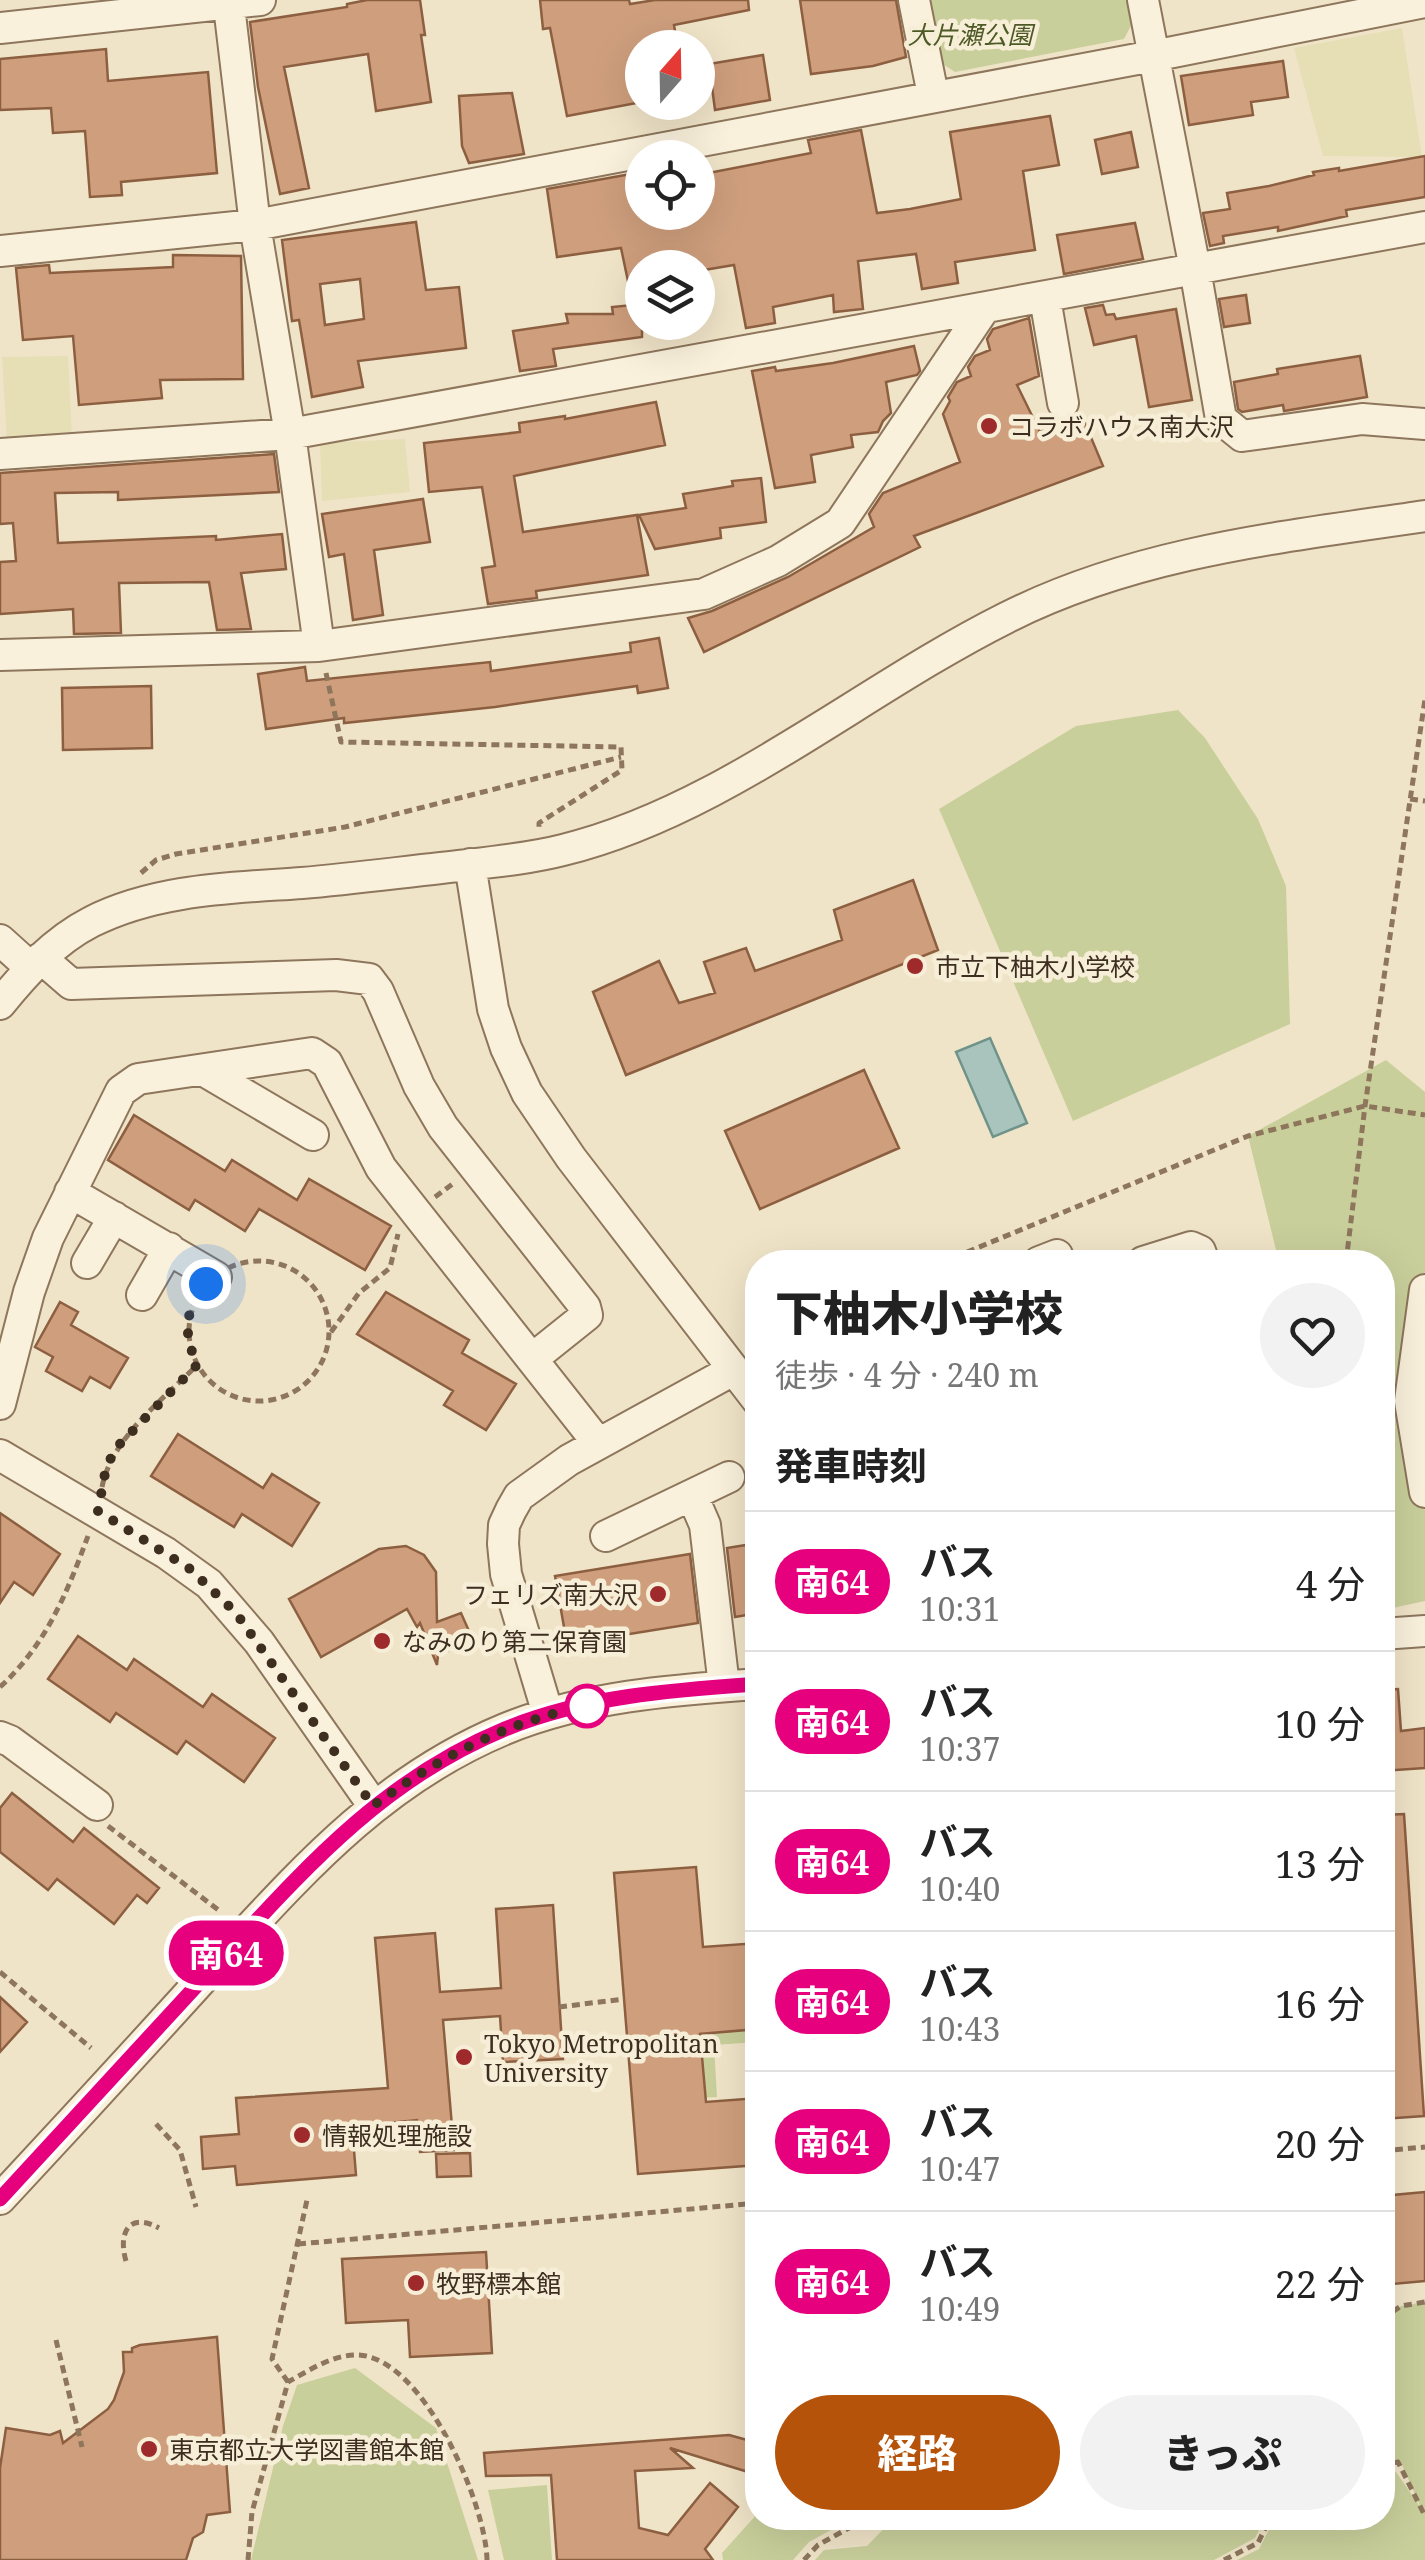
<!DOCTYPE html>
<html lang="ja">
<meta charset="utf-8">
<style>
body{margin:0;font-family:"Noto Serif","Noto Sans JP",serif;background:#f2f2f2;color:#222;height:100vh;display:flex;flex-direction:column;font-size:38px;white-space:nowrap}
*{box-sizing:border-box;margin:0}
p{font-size:32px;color:#767676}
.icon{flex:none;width:55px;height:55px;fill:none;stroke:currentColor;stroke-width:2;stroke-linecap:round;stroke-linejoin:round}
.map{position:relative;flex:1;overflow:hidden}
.side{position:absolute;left:745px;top:1250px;width:650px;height:1280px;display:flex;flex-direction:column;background:#fff;border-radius:40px;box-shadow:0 10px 40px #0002}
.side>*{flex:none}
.badge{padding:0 20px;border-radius:32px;font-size:35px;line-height:65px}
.needle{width:65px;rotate:20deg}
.tools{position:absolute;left:625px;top:30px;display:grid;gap:20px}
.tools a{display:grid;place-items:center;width:90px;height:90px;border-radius:50%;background:#fff;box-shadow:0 10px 40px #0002;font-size:50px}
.you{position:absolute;width:50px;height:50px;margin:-25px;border:8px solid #fff;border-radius:50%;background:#1a73e8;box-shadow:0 0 0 15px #1a73e833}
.map>.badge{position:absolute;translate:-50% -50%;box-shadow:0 0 0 5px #fff}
h2{padding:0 30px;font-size:38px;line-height:90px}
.round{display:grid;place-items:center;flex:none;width:105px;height:105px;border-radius:52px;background:#f2f2f2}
.head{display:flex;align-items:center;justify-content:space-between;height:170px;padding:0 30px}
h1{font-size:48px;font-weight:800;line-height:75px}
.cta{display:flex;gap:20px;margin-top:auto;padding:20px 30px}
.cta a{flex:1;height:115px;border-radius:60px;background:#b45309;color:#fff;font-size:40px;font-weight:800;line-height:115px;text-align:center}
.cta a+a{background:#f2f2f2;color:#222}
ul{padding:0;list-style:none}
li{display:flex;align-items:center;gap:30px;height:140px;padding:0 30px;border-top:2px solid #e0e0e0}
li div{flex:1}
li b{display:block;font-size:38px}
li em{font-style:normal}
li .badge{min-width:110px;font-weight:700;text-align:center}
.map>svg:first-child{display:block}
.farmland{fill:#e6deb5}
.green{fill:#c9cf9b}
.water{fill:#a9c4bc;stroke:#6f938a;stroke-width:2.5}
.building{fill:#cf9f7d;stroke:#8d5f41;stroke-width:2.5;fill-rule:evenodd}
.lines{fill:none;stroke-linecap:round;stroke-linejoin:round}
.minor-casing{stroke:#8d765c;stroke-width:34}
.path{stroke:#8d765c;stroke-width:5;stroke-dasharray:8 5;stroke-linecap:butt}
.minor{stroke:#faf1dc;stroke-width:30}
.line-casing{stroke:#fff;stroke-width:22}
.line{stroke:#e6007e;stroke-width:15}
.walk{stroke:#3d2e20;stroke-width:10;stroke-dasharray:0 18}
.poi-dot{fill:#9e2a2b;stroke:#f7eed8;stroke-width:4}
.stop-dot{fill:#fff;stroke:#e6007e;stroke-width:5}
.labels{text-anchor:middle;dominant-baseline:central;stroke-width:9;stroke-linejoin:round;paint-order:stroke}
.park-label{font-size:25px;font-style:italic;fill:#4d5a26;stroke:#f7eed8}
.poi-label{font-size:25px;fill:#3d2e20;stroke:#f7eed8;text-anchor:start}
</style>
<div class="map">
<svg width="1425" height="2560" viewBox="0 0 1425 2560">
<rect width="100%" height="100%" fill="#f0e4c8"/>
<path class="farmland" d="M 1402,28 L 1422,157 L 1323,156 L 1294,48 Z
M 68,356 L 72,437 L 7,441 L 2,357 Z
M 405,439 L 410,492 L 322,501 L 320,443 Z"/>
<path class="green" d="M 926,0 L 1128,0 L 1133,22 L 1124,39 L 955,72 L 938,61 Z
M 1178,710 L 1205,738 L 1258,819 L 1286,886 L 1290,1024 L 1073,1121 L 939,809 L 1076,726 Z
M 1386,1060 L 1425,1092 L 1425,1601 L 1383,1610 L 1382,1262 L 1279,1262 L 1248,1136 Z
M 757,2021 L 757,2042 L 714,2045 L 717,2097 L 701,2098 L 697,2038 L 712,2037 L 711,2024 Z
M 1425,2302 L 1425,2560 L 1237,2560 L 1259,2549 L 1275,2518 L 1382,2518 L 1383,2473 L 1396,2472 L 1421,2508 L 1400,2460 L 1383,2462 L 1382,2321 L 1401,2306 Z
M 355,2368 L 436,2428 L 478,2560 L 251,2560 L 283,2426 L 297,2385 Z
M 547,2485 L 552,2560 L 504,2560 L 488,2490 Z
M 757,2514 L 758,2518 L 836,2518 L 842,2524 L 809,2542 L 793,2560 L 723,2560 L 722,2553 Z
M 894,2518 L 1265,2518 L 1255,2538 L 1214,2560 L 815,2560 L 824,2550 L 867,2546 Z"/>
<path class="water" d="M 990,1038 L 1027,1123 L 993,1137 L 956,1052 Z"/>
<path class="building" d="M 367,0 L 420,0 L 425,35 L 421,35 L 431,102 L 376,111 L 368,54 L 284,67 L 309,188 L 280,194 L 258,87 L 250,22 L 347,7 L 347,4 Z
M 540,0 L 629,0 L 630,4 L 655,0 L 748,0 L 749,10 L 674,25 L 678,48 L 642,48 L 642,102 L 567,116 L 550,28 L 543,29 Z
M 800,0 L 896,0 L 906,57 L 873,66 L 811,74 Z
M 106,49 L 108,81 L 208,72 L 217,173 L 121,182 L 122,195 L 90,197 L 85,131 L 53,133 L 51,108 L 0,110 L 0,59 Z
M 763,55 L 770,100 L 715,110 L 709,64 Z
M 1283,61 L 1288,97 L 1251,102 L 1253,115 L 1189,125 L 1181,76 Z
M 512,93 L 524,154 L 469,163 L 462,146 L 459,96 Z
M 1050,116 L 1059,165 L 1023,171 L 1035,250 L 955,262 L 958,283 L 922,289 L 916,254 L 858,261 L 863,309 L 834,312 L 833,295 L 773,307 L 775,323 L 746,328 L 734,265 L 698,271 L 698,268 L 642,268 L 642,337 L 553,349 L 556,366 L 520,371 L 513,331 L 568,323 L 566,314 L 613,314 L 612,307 L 633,305 L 621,248 L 557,257 L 547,189 L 642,172 L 642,212 L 698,212 L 698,175 L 811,153 L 808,140 L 861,130 L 877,213 L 910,209 L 961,199 L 950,132 Z
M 1131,132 L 1138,167 L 1102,174 L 1095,140 Z
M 1425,156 L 1425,197 L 1346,210 L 1347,216 L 1278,231 L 1278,227 L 1223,236 L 1224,243 L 1210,246 L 1203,213 L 1230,209 L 1227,193 L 1269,186 L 1314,175 L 1313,172 L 1339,168 L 1339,171 Z
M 416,222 L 426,290 L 459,287 L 466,348 L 358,361 L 363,387 L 312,397 L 299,320 L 292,321 L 282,240 ZM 360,279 L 364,319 L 325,325 L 320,284 Z
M 1135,223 L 1143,259 L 1064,274 L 1057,235 Z
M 173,255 L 241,256 L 243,379 L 160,380 L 162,398 L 79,405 L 73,336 L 23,340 L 16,268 L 49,265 L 50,273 L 173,267 Z
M 1246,295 L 1250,323 L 1224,327 L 1219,299 Z
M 1103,305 L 1106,315 L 1114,314 L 1116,319 L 1176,309 L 1192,400 L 1149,407 L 1136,336 L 1094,345 L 1085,308 Z
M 1029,318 L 1039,376 L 1017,385 L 1040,432 L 1082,416 L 1103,466 L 914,536 L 920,547 L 704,652 L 688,618 L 712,611 L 788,577 L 874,527 L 869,514 L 883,493 L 960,462 L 943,414 L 950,401 L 948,397 L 957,382 L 971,376 L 968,367 L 975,356 L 990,350 L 987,339 L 993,329 Z
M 914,346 L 920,371 L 917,375 L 886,382 L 891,413 L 883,421 L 878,432 L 851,435 L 853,447 L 811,455 L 815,482 L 775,488 L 752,371 L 775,367 L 776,371 L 833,363 Z
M 1360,356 L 1367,397 L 1284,411 L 1283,405 L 1242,412 L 1238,409 L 1234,382 L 1278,374 L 1277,369 Z
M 656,402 L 665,445 L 514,476 L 523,532 L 637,515 L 648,575 L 536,591 L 537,598 L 488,604 L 482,568 L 495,566 L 482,487 L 429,492 L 424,443 L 520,432 L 519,423 L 565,416 L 565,419 Z
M 274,454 L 279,492 L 118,500 L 118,492 L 55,493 L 58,543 L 216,536 L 216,540 L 282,534 L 286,569 L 241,573 L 251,629 L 217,630 L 209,582 L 119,583 L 121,633 L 74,634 L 73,609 L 0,614 L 0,562 L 16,561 L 13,523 L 0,524 L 0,473 Z
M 761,478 L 766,522 L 720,528 L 721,538 L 655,549 L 639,515 L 686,508 L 683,494 L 733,486 L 732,481 Z
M 423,499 L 430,542 L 374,550 L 383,615 L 353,620 L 344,554 L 329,557 L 322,514 Z
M 659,638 L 668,688 L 638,693 L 637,686 L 495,707 L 344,723 L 344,718 L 266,729 L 258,674 L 305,667 L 307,681 L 490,662 L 491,671 L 631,652 L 630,643 Z
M 151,686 L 152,748 L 63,750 L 62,688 Z
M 913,880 L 938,950 L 626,1075 L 593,992 L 659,961 L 679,1003 L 715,993 L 704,962 L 746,948 L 755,971 L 842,940 L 834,910 Z
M 864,1070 L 899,1148 L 760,1209 L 725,1131 Z
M 134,1115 L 225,1171 L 232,1160 L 297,1200 L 309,1179 L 391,1226 L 365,1270 L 259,1209 L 245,1231 L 195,1200 L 189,1210 L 108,1160 Z
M 386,1292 L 469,1340 L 462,1353 L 516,1384 L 486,1430 L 444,1405 L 453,1391 L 357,1334 Z
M 60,1302 L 78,1312 L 71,1325 L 128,1358 L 110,1388 L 90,1377 L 82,1391 L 46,1371 L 53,1357 L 35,1347 Z
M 178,1434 L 263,1488 L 272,1474 L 319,1503 L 292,1546 L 242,1514 L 234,1527 L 151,1476 Z
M 0,1513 L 60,1554 L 33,1595 L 14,1582 L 0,1603 Z
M 758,1543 L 758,1613 L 735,1617 L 727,1548 Z
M 406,1546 L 424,1555 L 436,1572 L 437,1622 L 461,1613 L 473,1640 L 438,1655 L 437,1665 L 420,1623 L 417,1627 L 407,1609 L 321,1657 L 289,1599 L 379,1549 Z
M 690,1554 L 698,1623 L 567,1644 L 555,1576 Z
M 78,1636 L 127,1670 L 134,1659 L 203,1707 L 212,1694 L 275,1738 L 244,1782 L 186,1741 L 177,1754 L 116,1713 L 110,1722 L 48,1679 Z
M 1398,1689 L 1401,1731 L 1425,1728 L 1425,1768 L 1382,1771 L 1382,1690 Z
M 12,1793 L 73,1842 L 84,1828 L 159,1888 L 147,1903 L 137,1895 L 114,1924 L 57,1879 L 48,1890 L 0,1852 L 0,1808 Z
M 1404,1814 L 1424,2116 L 1382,2119 L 1382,1815 Z
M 696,1867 L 703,1947 L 758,1943 L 758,2029 L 700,2034 L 706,2102 L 758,2098 L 758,2165 L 638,2174 L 614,1873 Z
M 553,1905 L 563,2059 L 503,2062 L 500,2016 L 443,2020 L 454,2150 L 420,2152 L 417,2120 L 378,2124 L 380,2136 L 353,2138 L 356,2175 L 237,2185 L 235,2166 L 203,2169 L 201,2137 L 239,2134 L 236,2098 L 388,2088 L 375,1938 L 435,1933 L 440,1992 L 501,1988 L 496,1909 Z
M 0,1997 L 27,2022 L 0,2052 Z
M 470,2153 L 471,2176 L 437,2177 L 436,2154 Z
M 1425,2192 L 1425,2281 L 1382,2285 L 1382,2196 Z
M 486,2252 L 492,2353 L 410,2357 L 408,2320 L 346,2323 L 342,2259 Z
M 217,2337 L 230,2512 L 207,2515 L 203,2532 L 193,2538 L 186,2560 L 0,2560 L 0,2468 L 6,2428 L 50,2435 L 60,2431 L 63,2443 L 108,2409 L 114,2400 L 124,2372 L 123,2352 L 132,2352 L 132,2348 L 140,2345 Z
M 729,2435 L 758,2443 L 758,2475 L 670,2448 L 693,2468 L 635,2471 L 639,2528 L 668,2535 L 710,2483 L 738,2507 L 705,2549 L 713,2560 L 557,2560 L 551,2475 L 486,2476 L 484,2453 Z"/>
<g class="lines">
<defs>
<path id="minor" d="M 914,0 L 933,95
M 1143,0 L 1195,269 L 1221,419 L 1242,436 L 1362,419 L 1425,424
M 229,6 L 255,225 L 290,434 L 319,646
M 0,28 L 260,0
M 0,251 L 255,225 L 1153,56 L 1425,2
M 1045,298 L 1063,403
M 0,454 L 290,434 L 1425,227
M 0,655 L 319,646 L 704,594 L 778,561 L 840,523 L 984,309
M 470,864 L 493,1009 L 506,1048 L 527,1093 L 571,1158 L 758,1401
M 0,940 L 31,968
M 41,958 L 71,984 L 336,975 L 369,979 L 378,991 L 419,1086 L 443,1127 L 585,1307 L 587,1315 L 532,1359
M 0,1004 C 26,972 54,941 91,922 C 156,889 231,888 302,883 C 349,879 395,873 441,868 C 481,863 524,860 563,850 C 722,811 860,691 1006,618 C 1136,552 1283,537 1425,516
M 203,1070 L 313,1135
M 70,1192 L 216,1277
M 1039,1262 L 1057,1255
M 1143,1262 L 1191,1247 L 1200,1251 L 1204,1262
M 87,1263 L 114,1217
M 1425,1290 L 1410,1401 L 1425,1492
M 142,1295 L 169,1248
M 0,1404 L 29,1292 L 48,1238 L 121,1091 L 138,1079 L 312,1053 L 327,1063 L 381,1168 L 598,1443
M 0,1455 L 166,1553 L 209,1584 L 259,1642 L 373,1805
M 692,1495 L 705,1525 L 724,1686
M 606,1536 L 729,1477
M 1382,1634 L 1425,1631
M 548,1714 L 506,1574 L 503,1544 L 504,1525 L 511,1510 L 519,1496 L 569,1460 L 733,1370
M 0,1737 L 10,1741 L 97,1805
M 0,2199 C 69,2125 137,2051 205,1976 C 297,1877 377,1782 505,1729 C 585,1696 673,1690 758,1684"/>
</defs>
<use href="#minor" class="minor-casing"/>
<path class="path" d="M 326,673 L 341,742 L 621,747 L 622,770 L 539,823 L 539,831
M 1410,799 L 1425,801
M 141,873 L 156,860 L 176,854 L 345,827 L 621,757
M 435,1197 L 454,1183
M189 1331a70 70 0 1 1 140 0a70 70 0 1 1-140 0Z
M 943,1262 L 1248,1136 L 1365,1106 L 1425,1115
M 1346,1262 L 1365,1106 L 1425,699
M 331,1332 L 359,1293 L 390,1268 L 398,1234
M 102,1487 C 112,1437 163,1400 198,1364
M 0,1687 C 46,1645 67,1593 88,1536
M 108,1826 L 221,1912
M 0,1972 L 91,2048
M 559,2007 L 624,1999
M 156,2124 L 180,2150 L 196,2207
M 1382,2151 L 1425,2147
M 298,2244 L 758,2203
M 126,2261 C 118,2234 128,2211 159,2228
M 1382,2319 L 1401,2306 L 1425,2302
M 56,2340 L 82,2447
M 288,2382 L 272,2359 L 307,2200
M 1382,2465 L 1398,2462 L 1425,2516
M 248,2560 L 252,2512 L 288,2382 C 310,2370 333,2354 359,2355 C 424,2359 486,2504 487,2560
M 804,2560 L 818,2545 L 867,2518
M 1224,2560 L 1258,2543 L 1270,2518"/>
<use href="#minor" class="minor"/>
</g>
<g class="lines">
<defs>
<path id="line" d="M 0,2199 C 70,2123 140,2047 210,1971 C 301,1873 379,1781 505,1729 C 585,1696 673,1690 758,1684"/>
</defs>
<use href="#line" class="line-casing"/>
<use href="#line" class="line"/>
<path class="walk" d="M 206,1284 C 185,1307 182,1337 198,1364 L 116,1448 L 106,1468 L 98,1511 L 190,1569 L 236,1613 L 373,1806 C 438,1758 508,1721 587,1706"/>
</g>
<g class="poi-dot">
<circle cx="989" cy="426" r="10"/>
<circle cx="915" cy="966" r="10"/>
<circle cx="658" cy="1594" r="10"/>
<circle cx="382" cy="1641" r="10"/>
<circle cx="464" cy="2057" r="10"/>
<circle cx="302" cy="2135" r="10"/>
<circle cx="416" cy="2283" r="10"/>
<circle cx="149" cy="2449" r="10"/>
</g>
<circle class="stop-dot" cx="587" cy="1706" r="20"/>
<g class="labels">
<g class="park-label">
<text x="970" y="34">大片瀬公園</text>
</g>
<g class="poi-label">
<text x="1009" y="426">コラボハウス南大沢</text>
<text x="935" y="966">市立下柚木小学校</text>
<text x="638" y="1594" text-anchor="end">フェリズ南大沢</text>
<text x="402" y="1641">なみのり第二保育園</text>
<text x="484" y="2043">Tokyo Metropolitan<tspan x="484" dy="29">University</tspan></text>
<text x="322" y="2135">情報処理施設</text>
<text x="436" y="2283">牧野標本館</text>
<text x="169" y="2449">東京都立大学図書館本館</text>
</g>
</g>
</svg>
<div class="tools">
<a><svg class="needle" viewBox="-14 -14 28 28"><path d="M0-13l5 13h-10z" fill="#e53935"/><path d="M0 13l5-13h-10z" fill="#767676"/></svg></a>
<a><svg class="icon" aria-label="locate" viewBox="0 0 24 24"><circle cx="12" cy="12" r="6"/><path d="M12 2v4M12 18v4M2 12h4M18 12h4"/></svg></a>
<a><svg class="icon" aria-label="layers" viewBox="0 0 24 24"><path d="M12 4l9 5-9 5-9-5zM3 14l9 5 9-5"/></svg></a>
</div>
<div class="you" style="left:206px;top:1284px"></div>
<b class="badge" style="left:226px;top:1953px;background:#e6007e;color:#fff">南64</b>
<section class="side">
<div class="head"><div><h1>下柚木小学校</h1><p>徒歩 · 4 分 · 240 m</p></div><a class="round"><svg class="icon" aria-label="heart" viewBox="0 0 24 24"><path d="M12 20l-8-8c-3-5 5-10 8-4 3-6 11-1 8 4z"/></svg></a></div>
<h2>発車時刻</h2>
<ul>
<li><span class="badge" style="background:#e6007e;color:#fff">南64</span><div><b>バス</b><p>10:31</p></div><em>4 分</em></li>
<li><span class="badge" style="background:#e6007e;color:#fff">南64</span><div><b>バス</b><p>10:37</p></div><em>10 分</em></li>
<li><span class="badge" style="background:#e6007e;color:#fff">南64</span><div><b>バス</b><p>10:40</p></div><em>13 分</em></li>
<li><span class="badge" style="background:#e6007e;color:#fff">南64</span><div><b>バス</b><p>10:43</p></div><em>16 分</em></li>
<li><span class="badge" style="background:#e6007e;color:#fff">南64</span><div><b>バス</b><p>10:47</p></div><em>20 分</em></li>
<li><span class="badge" style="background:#e6007e;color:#fff">南64</span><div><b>バス</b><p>10:49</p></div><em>22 分</em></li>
</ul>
<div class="cta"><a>経路</a><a>きっぷ</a></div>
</section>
</div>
